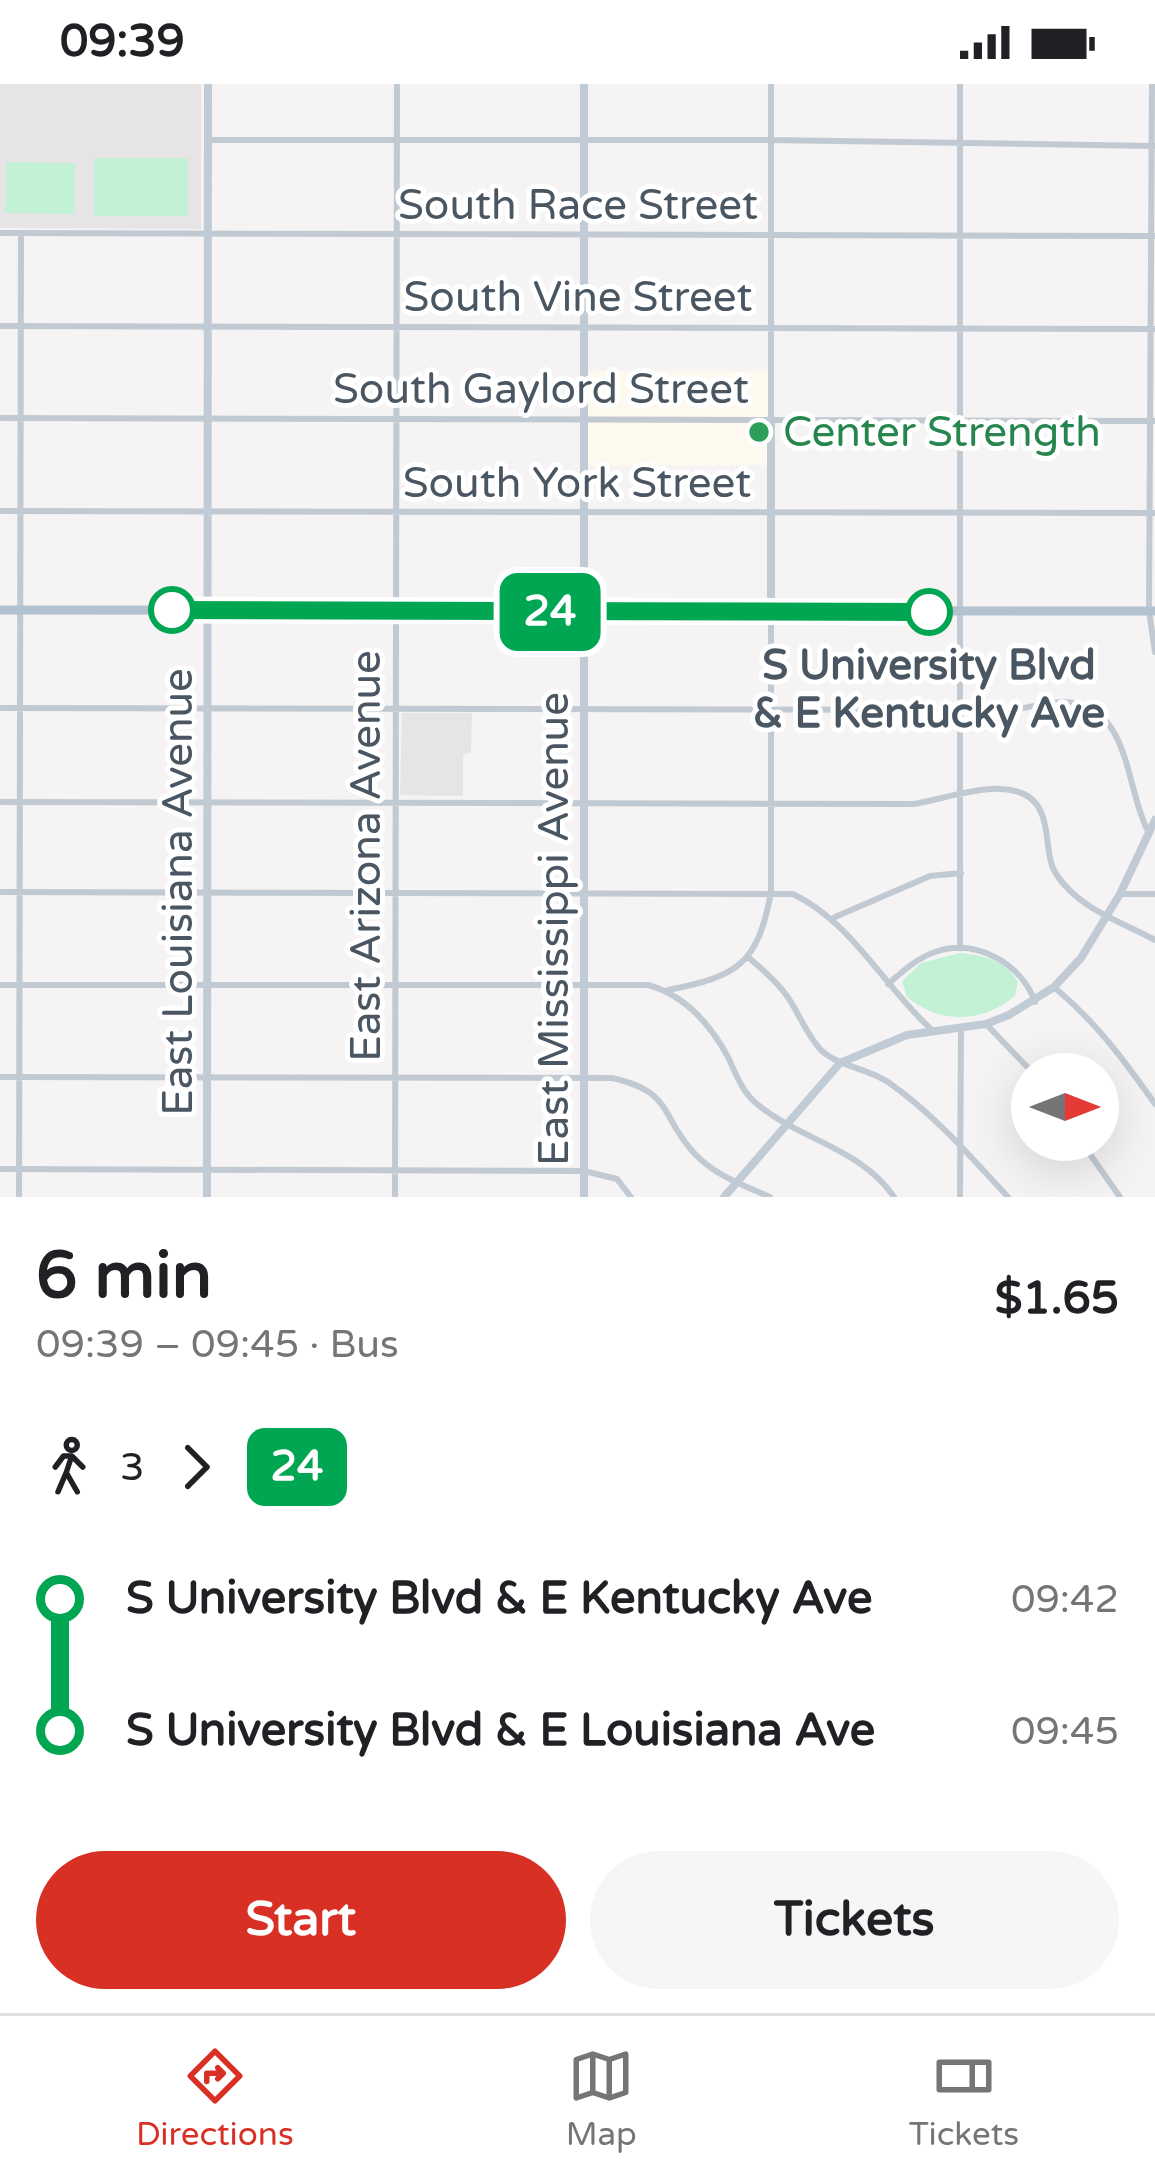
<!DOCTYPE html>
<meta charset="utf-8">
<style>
body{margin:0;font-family:"Varela Round",sans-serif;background:#f6f6f6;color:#202124;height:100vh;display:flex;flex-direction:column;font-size:45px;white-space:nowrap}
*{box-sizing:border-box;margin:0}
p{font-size:39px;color:#757577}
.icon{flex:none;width:66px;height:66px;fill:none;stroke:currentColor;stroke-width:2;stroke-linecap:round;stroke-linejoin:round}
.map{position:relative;height:1113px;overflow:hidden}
.panel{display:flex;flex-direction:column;background:#fff;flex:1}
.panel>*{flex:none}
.badge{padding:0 24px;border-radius:18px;font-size:42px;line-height:78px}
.needle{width:78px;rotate:90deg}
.buttons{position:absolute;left:1011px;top:969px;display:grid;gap:24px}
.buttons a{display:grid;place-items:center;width:108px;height:108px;border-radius:50%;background:#fff;box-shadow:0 12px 48px #0002;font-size:60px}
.map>.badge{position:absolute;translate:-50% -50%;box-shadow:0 0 0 6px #fff}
.legs{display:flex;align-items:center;gap:18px;height:132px;padding:0 36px;font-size:39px}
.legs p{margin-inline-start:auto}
.summary{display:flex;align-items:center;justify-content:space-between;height:204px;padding:0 36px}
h1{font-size:66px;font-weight:700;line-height:90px}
.action{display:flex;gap:24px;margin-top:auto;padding:24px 36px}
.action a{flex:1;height:138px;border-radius:72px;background:#d93025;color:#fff;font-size:48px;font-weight:700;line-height:138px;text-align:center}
.action a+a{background:#f6f6f6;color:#202124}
ul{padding:0 36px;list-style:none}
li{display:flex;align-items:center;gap:42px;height:132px;font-size:45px}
li i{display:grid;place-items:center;width:18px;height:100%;margin:0 15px;background:currentColor}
li i::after{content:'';width:30px;height:30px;margin:-15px;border:9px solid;border-radius:50%;background:#fff}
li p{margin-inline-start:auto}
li:first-child i{background:linear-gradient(#0000 50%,currentColor 0)}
li:last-child i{background:linear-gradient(currentColor 50%,#0000 0)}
.status{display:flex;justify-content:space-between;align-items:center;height:84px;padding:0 60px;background:#fff;direction:ltr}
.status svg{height:33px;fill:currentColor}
.dock{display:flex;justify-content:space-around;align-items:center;height:168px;border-top:3px solid #e0e0e0;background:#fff;font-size:33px;color:#757577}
.dock a{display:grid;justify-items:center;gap:6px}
.dock .on{color:#d93025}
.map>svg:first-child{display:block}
.commercial{fill:#fdf9ef}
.education{fill:#e6e4e5}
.green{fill:#c3f1d5}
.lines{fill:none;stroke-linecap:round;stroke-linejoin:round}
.street{stroke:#c1cad2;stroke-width:6}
.secondary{stroke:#c1cbd6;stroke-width:8}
.primary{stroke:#b3c2d1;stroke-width:9}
.line-1-casing{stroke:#fff;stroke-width:27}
.line-1{stroke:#00a651;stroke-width:18}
.leisure-dot{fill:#2e9e5b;stroke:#fff;stroke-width:4.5}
.stop-1-dot{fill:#fff;stroke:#00a651;stroke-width:6}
.labels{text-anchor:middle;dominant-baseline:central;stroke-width:10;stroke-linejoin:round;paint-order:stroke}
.street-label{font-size:42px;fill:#4a5661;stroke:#fff}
.leisure-label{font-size:42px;fill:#27864d;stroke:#fff;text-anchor:start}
.stop-label{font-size:42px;font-weight:bold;fill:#4a5661;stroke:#fff}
</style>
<div class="status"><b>09:39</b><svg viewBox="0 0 49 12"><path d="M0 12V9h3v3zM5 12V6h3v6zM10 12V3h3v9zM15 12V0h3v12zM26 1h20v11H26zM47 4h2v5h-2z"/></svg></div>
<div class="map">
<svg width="1155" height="1113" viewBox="0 0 1155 1113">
<rect width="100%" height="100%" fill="#f5f3f3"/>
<path class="commercial" d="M 589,287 L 768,287 L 769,381 L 587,382 Z"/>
<path class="education" d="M 0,0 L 201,0 L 201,145 L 0,144 Z
M 402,629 L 472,629 L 471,669 L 463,670 L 463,712 L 400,711 Z"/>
<path class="green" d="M 94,74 L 188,74 L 188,132 L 94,132 Z
M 6,78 L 75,79 L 75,130 L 5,129 Z
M 960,869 C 983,871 1006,876 1018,898 L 1015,912 C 982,939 941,941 907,913 L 902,897 L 921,879 Z"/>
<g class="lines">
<path class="street" d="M 771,0 L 771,335
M 1152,0 L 1149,527 L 1155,568
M 208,56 L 771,56 L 1155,62
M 0,149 L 1155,152
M 0,242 L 1155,245
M 0,334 L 1155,337
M 0,427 L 1155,429
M 0,624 L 1008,626 C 1028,625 1047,617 1066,618 C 1131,622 1125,704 1148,747
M 0,718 L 914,720 C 951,714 1023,685 1041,728 C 1050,747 1045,772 1056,790 C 1079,825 1120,837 1155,856
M 0,808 L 793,810 C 853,839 883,902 932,946
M 1120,810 L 1155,810
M 835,833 L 930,792 L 961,789
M 960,864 L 960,0
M 748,873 C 762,885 776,897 787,912 C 799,929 807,952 822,967 C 840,983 867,984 888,998 C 935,1031 969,1071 1008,1113
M 888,900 C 902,888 917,874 935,868 C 976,854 1021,879 1035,918
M 0,901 L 648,901 C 685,911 710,940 728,973 C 736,990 742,1008 757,1020 C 800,1056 861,1064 894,1113
M 1054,903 C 1096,938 1124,976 1155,1020
M 668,906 C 738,892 757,881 771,809 L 771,528
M 987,941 L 1034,990
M 0,993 L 612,994 C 674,1008 659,1031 694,1069 C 714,1091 743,1101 770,1113
M 1080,1056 L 1120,1113
M 0,1085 L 584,1087 L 617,1095 L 631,1113
M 19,1113 L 21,149
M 395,1113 L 397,0
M 960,1113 L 961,943"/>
<path class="secondary" d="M 584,0 L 584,1113
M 771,335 L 771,528
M 207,1113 L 208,0
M 724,1113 L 840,979 L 907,951 L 986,940 L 1009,931 L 1054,903 L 1081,874 L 1120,810 L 1155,736"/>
<path class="primary" d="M 0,526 L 1155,527"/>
</g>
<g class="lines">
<defs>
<path id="line-1" d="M 172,526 L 929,528"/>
</defs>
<use href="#line-1" class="line-1-casing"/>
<use href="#line-1" class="line-1"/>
</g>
<circle class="leisure-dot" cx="759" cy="348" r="12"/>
<g class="stop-1-dot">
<circle cx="172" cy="526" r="21"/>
<circle cx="929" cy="528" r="21"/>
</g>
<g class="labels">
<g class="street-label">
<text x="578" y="121">South Race Street</text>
<text x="578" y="213">South Vine Street</text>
<text x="541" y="305">South Gaylord Street</text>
<text x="577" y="399">South York Street</text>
<text transform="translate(366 772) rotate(-90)">East Arizona Avenue</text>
<text transform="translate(178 808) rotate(-90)">East Louisiana Avenue</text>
<text transform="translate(554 845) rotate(-90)">East Mississippi Avenue</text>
</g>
<g class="leisure-label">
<text x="783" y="348">Center Strength</text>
</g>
<g class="stop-label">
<text x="929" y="581">S University Blvd<tspan x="929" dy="48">&amp; E Kentucky Ave</tspan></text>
</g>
</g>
</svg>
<div class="buttons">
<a><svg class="needle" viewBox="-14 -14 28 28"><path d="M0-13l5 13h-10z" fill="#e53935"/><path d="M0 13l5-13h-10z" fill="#757577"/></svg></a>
</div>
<b class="badge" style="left:550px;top:528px;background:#00a651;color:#fff">24</b>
</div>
<section class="panel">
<div class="summary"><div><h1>6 min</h1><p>09:39 – 09:45 · Bus</p></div><b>$1.65</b></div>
<div class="legs"><svg class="icon" aria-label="walk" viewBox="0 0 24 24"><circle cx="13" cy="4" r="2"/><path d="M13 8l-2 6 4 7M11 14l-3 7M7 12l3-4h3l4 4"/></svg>3<svg class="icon" aria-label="forward" viewBox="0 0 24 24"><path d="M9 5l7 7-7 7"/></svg><b class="badge" style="background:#00a651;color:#fff">24</b></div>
<ul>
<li><i style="color:#00a651"></i><b>S University Blvd &amp; E Kentucky Ave</b><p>09:42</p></li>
<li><i style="color:#00a651"></i><b>S University Blvd &amp; E Louisiana Ave</b><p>09:45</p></li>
</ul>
<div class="action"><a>Start</a><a>Tickets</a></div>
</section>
<nav class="dock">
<a class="on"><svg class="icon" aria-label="directions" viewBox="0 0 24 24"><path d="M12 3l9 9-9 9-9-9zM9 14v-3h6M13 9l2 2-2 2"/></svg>Directions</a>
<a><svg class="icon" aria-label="map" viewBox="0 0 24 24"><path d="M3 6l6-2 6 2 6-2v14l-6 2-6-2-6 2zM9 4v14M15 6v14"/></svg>Map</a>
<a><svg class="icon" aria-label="tickets" viewBox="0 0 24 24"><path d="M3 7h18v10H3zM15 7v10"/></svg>Tickets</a>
</nav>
